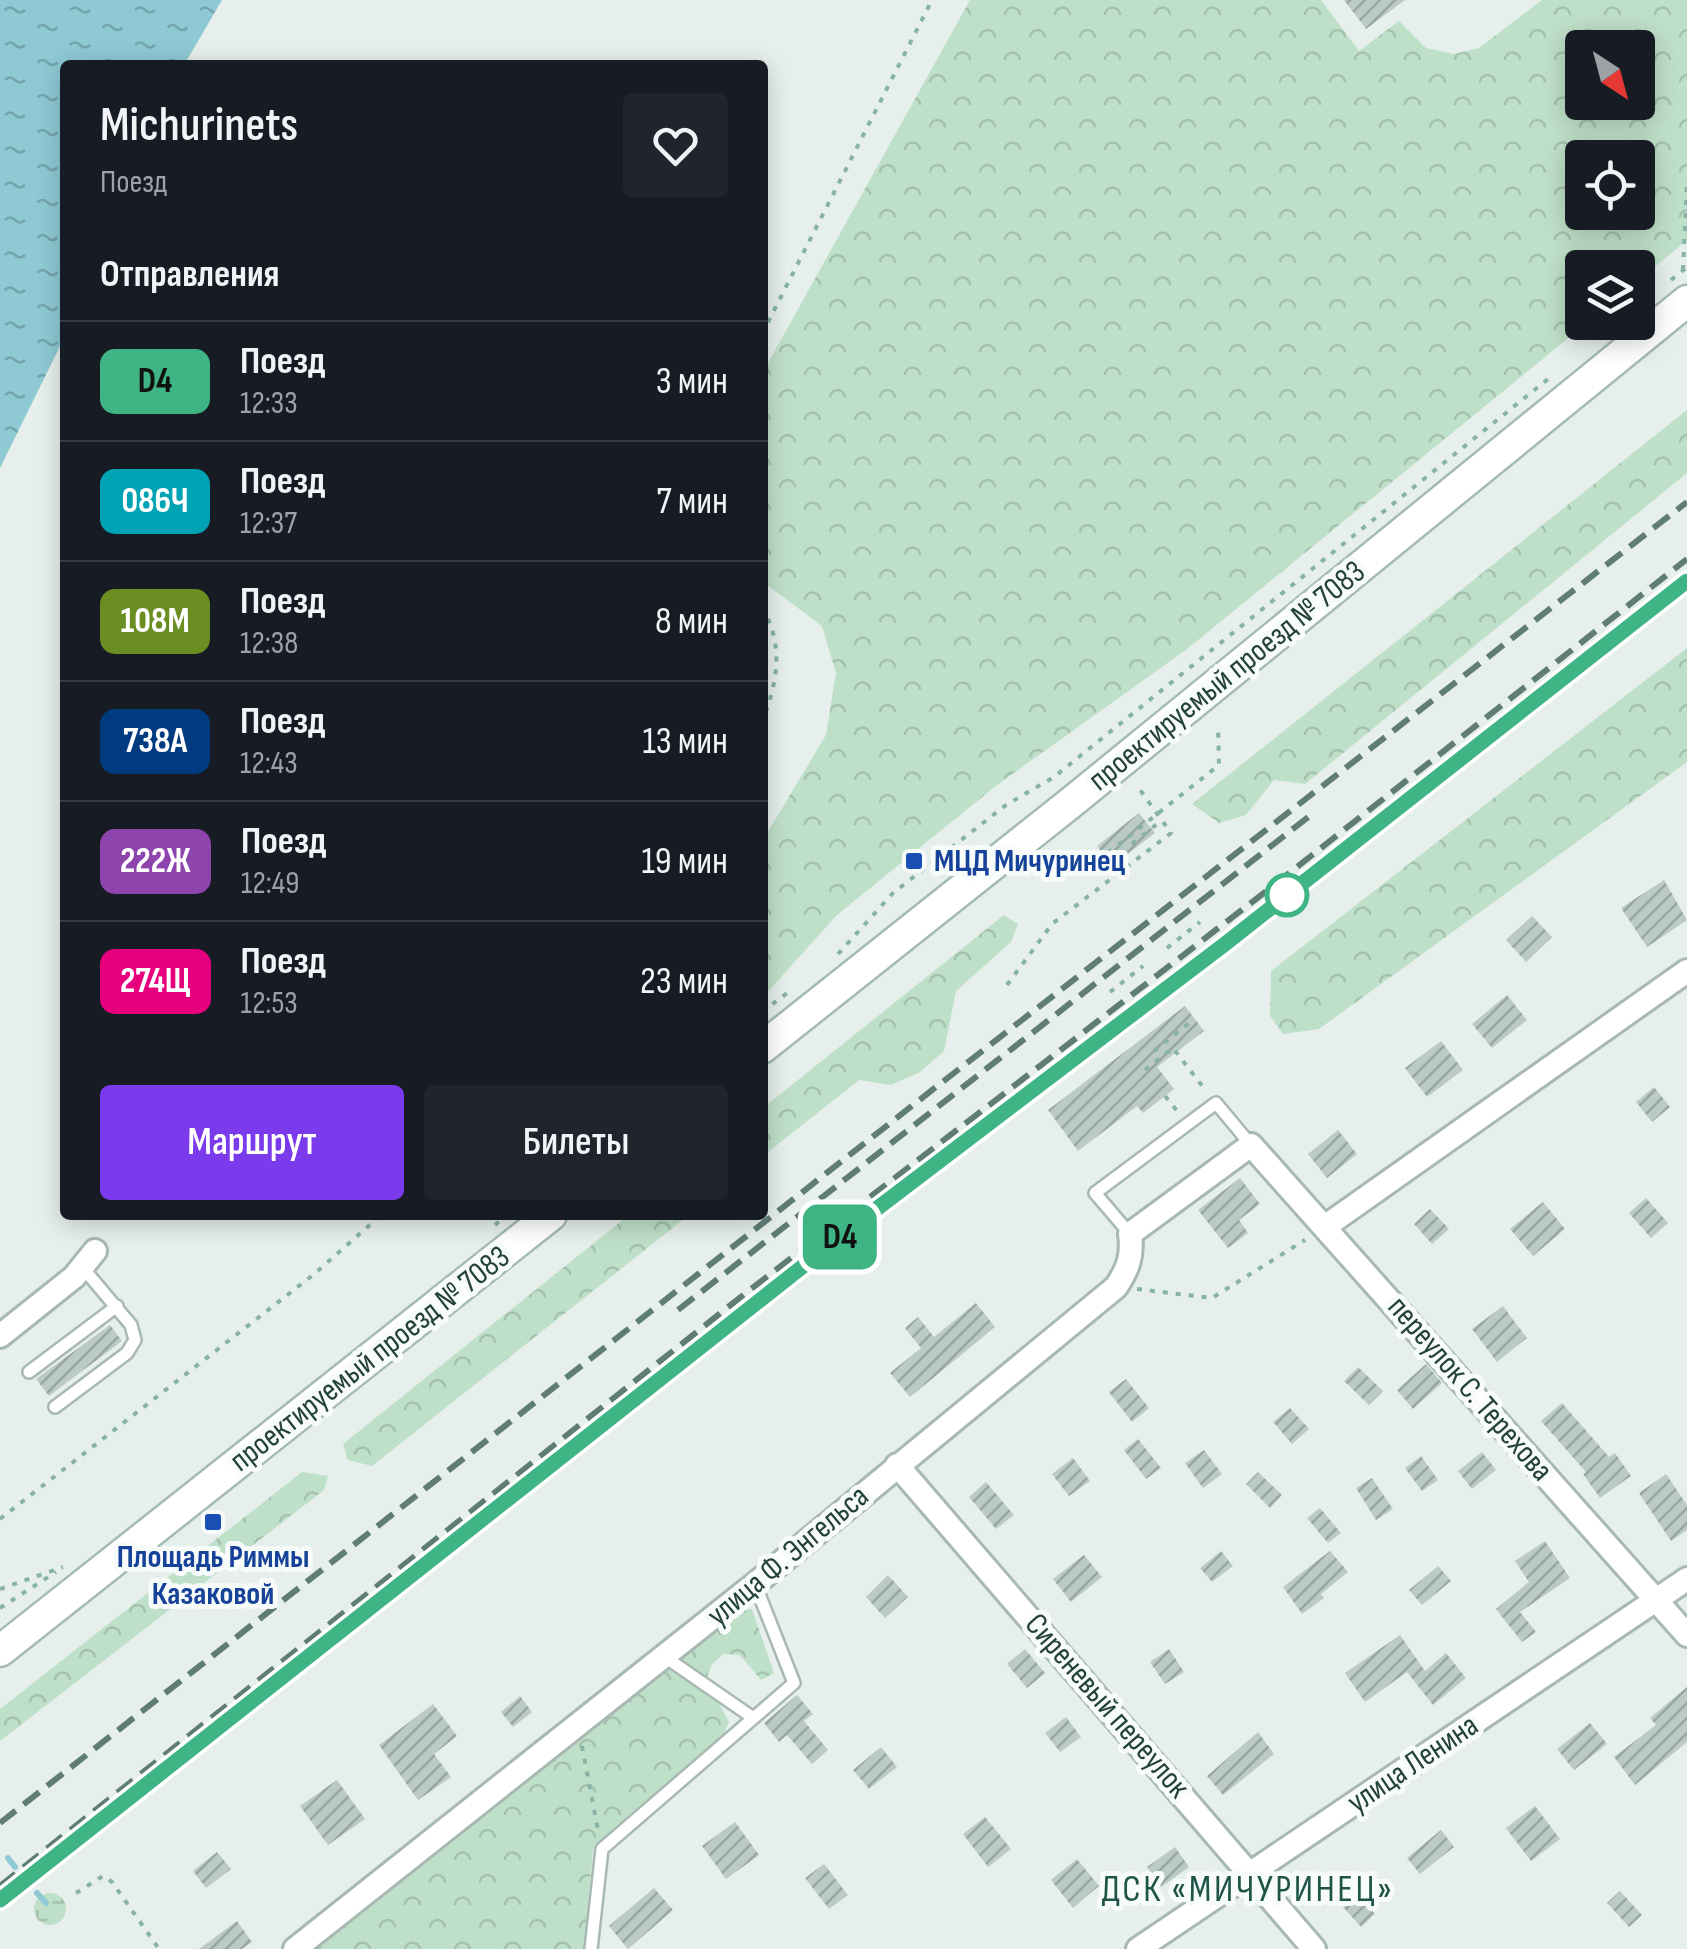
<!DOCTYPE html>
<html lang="ru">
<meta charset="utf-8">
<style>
body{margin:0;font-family:"Sofia Sans Condensed",sans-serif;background:#20242c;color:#f1f3f6;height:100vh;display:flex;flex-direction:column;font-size:38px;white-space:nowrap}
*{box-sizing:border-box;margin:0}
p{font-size:32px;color:#9ea1a6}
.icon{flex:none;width:55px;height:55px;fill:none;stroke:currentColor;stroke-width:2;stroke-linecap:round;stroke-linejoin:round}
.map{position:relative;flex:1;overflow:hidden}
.drawer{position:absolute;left:60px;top:60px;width:708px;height:1160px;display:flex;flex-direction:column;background:#171b24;border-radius:10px;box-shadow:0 5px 25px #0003}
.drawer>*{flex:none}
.badge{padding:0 20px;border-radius:15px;font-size:35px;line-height:65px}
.needle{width:65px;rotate:144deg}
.fabs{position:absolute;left:1565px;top:30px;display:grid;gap:20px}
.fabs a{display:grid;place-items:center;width:90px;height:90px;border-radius:10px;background:#171b24;box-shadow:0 5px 25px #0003;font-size:50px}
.map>.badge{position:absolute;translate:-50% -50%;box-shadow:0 0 0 5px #fff}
h2{padding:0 40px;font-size:38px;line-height:90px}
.round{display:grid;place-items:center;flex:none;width:105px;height:105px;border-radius:10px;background:#20242c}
.head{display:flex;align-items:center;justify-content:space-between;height:170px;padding:0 40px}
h1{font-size:48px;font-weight:600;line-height:75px}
.primary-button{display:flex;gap:20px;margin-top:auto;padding:20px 40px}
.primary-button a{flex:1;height:115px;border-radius:10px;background:#7c3aed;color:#fff;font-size:40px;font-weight:600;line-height:115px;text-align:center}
.primary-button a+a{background:#20242c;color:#f1f3f6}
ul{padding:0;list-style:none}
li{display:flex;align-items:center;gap:30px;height:120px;padding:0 40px;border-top:2px solid #363941}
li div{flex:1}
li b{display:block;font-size:38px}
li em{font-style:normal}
li .badge{min-width:110px;font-weight:700;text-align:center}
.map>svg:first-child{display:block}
.forest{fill:url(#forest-crowns);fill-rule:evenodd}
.wetland{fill:url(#wetland-marsh)}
.water{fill:url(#water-ripples)}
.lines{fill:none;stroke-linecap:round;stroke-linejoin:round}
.stream{stroke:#8ec9d4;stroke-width:6}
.building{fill:url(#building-hatch)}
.service-casing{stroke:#a8b8b2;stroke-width:16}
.minor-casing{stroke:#a8b8b2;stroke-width:28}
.secondary-casing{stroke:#a4bbb3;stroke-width:35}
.path{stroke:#86b3a5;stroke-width:4;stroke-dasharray:5 8;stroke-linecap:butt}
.service{stroke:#fff;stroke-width:11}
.minor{stroke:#fff;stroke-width:22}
.secondary{stroke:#fff;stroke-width:30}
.rail{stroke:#5f7d75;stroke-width:6;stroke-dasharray:20 10;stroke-linecap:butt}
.line-casing{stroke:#fff;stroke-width:22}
.line{stroke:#3fb485;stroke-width:15}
.transit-dot{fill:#1a4fb4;stroke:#f7fbf9;stroke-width:4}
.stop-dot{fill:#fff;stroke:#3fb485;stroke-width:5}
.labels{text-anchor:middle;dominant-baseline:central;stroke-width:10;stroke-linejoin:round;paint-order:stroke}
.street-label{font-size:32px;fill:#24423a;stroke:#f7fbf9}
.transit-label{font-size:32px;font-weight:bold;fill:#164399;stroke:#f7fbf9;text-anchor:start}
.quarter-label{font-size:38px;letter-spacing:2.5px;fill:#1f5548;stroke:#f7fbf9}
</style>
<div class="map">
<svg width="1687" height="1949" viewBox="0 0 1687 1949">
<defs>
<pattern id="forest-crowns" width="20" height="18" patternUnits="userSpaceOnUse" patternTransform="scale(2.5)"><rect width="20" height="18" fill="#bfe0c8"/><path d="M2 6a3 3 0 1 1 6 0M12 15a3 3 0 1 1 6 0" fill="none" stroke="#a4c1ad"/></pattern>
<pattern id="wetland-marsh" width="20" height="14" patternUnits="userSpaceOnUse" patternTransform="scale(2.5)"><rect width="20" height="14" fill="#bfe0c8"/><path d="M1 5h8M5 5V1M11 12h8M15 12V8" fill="none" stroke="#a4c1ad"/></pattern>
<pattern id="water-ripples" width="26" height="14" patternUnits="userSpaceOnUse" patternTransform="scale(2.5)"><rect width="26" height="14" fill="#8ec9d4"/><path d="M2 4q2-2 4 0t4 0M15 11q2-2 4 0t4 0" fill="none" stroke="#74a5ad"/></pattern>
<pattern id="building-hatch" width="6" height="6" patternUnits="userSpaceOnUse" patternTransform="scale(2.5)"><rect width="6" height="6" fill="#bbcac4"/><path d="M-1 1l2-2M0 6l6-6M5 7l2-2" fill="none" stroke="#98a6a0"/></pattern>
</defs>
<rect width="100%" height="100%" fill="#e6efeb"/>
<path class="forest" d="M 970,0 L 1321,0 L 1359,51 L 1399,21 L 1426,48 L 1454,54 L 1479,48 L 1542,0 L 1687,0 L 1687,240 L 1638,281 L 1638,268 L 1582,268 L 1582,322 L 1587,323 L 1187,649 L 997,785 L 837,915 L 763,997 L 763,840 L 826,735 L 836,673 L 822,626 L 763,582 L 763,372 ZM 1582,48 L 1638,48 L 1638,102 L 1582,102 ZM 1582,158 L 1638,158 L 1638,212 L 1582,212 Z
M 1687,410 L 1687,473 L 1305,784 L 1274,780 L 1246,815 L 1219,823 L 1192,804 Z
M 1687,648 L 1687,762 L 1319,1029 L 1283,1034 L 1270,1016 L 1271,971 Z
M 1004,915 L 1018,924 L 1011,942 L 956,991 L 944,1051 L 920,1072 L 891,1085 L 859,1080 L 763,1156 L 763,1108 Z
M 629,1215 L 689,1215 L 372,1466 L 348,1460 L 343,1444 Z
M 302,1472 L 328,1476 L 324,1490 L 0,1741 L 0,1709 Z
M 739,1609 L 752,1609 L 774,1673 L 761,1680 L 740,1655 L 724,1654 L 712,1664 L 706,1680 L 729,1722 L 722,1738 L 593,1849 L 584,1949 L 314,1949 Z"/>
<path class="wetland" d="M34 1909a16 16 0 1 1 32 0a16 16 0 1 1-32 0Z"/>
<path class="water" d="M 0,0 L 222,0 L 184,65 L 65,65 L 65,336 L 0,468 Z"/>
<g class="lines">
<path class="stream" d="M 8,1858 L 15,1867
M 37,1893 L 46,1903"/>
</g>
<path class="building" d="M 1344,0 L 1405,0 L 1366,29 Z
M 1139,813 L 1155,833 L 1112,866 L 1097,846 Z
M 1664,880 L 1687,920 L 1647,947 L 1621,908 Z
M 1532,916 L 1552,937 L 1526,962 L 1506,940 Z
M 1507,995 L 1527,1020 L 1492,1048 L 1472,1024 Z
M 1185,1006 L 1204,1031 L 1157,1067 L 1174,1089 L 1143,1113 L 1137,1106 L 1078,1151 L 1048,1110 Z
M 1441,1041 L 1463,1070 L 1427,1097 L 1405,1068 Z
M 1654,1087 L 1670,1107 L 1652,1122 L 1636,1102 Z
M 1338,1130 L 1357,1154 L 1327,1178 L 1308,1154 Z
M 1240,1178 L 1260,1204 L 1239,1220 L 1248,1233 L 1228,1248 L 1198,1210 Z
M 1646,1198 L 1668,1223 L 1651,1238 L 1629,1213 Z
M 1543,1202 L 1565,1229 L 1533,1256 L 1510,1229 Z
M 1430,1209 L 1449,1229 L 1432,1244 L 1414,1224 Z
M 976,1303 L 995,1327 L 910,1397 L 890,1373 L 921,1348 L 905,1328 L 918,1317 L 934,1337 Z
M 1503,1306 L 1527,1338 L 1497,1362 L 1472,1329 Z
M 110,1325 L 122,1341 L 49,1396 L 36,1379 Z
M 1426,1364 L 1442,1383 L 1413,1409 L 1397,1390 Z
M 1358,1367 L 1383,1391 L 1369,1405 L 1344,1381 Z
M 1126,1379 L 1149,1408 L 1132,1422 L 1109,1392 Z
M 1562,1403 L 1609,1457 L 1615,1453 L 1631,1476 L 1600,1498 L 1583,1474 L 1586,1472 L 1541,1421 Z
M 1290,1408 L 1309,1429 L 1292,1444 L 1273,1422 Z
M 1138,1439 L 1161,1468 L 1146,1479 L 1124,1450 Z
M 1204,1450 L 1222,1474 L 1203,1488 L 1185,1463 Z
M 1482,1452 L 1496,1470 L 1472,1489 L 1458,1471 Z
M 1421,1456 L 1438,1480 L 1422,1491 L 1405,1468 Z
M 1073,1458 L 1090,1481 L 1069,1496 L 1052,1474 Z
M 1258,1472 L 1282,1495 L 1270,1508 L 1246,1484 Z
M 1666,1474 L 1687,1505 L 1687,1530 L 1671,1541 L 1639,1493 Z
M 1372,1478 L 1393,1509 L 1376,1520 L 1356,1488 Z
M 986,1482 L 1014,1515 L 996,1529 L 969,1497 Z
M 1320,1508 L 1341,1533 L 1328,1543 L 1307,1518 Z
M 1545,1541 L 1570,1578 L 1520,1612 L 1536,1632 L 1522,1642 L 1496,1609 L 1529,1582 L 1515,1561 Z
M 1221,1551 L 1233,1566 L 1212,1582 L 1200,1568 Z
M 1330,1551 L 1348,1572 L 1321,1594 L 1324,1598 L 1302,1614 L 1283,1587 Z
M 1084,1555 L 1102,1577 L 1071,1602 L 1053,1579 Z
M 1438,1566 L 1451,1581 L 1422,1605 L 1409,1590 Z
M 888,1575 L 908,1597 L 885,1618 L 866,1597 Z
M 1400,1635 L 1425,1671 L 1446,1653 L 1466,1678 L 1433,1705 L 1407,1672 L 1365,1702 L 1345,1673 Z
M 1025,1649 L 1045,1673 L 1027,1688 L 1007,1664 Z
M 1169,1649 L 1184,1672 L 1165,1684 L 1150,1662 Z
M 1687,1687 L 1687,1742 L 1635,1785 L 1614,1757 L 1656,1725 L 1650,1718 Z
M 797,1695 L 813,1714 L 804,1721 L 828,1750 L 812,1764 L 787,1735 L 779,1742 L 764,1723 Z
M 520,1696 L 532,1712 L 513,1727 L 501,1712 Z
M 433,1704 L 457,1736 L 434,1754 L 451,1777 L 418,1800 L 379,1745 Z
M 1066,1717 L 1081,1737 L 1060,1752 L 1045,1733 Z
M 1590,1723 L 1607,1744 L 1574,1770 L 1557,1749 Z
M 1258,1732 L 1274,1754 L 1223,1795 L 1207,1776 Z
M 881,1747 L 897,1767 L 869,1789 L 853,1770 Z
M 337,1780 L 365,1819 L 328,1845 L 300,1806 Z
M 1535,1806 L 1560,1839 L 1531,1861 L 1506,1828 Z
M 985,1817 L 1011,1849 L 988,1867 L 963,1834 Z
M 735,1822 L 759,1855 L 726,1879 L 702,1846 Z
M 1441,1830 L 1454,1847 L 1420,1874 L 1407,1858 Z
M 1175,1847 L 1189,1867 L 1161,1887 L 1147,1867 Z
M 217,1852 L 231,1869 L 206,1888 L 193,1871 Z
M 1077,1859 L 1099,1886 L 1073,1908 L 1051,1880 Z
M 824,1864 L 848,1895 L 829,1909 L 805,1878 Z
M 654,1888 L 673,1910 L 628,1949 L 609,1926 Z
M 1620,1891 L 1642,1915 L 1629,1927 L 1607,1903 Z
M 1357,1894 L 1375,1914 L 1361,1927 L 1343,1907 Z
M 237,1921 L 252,1942 L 242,1949 L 199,1949 Z"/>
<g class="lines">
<defs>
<path id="service" d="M 1130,1234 L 1095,1193 L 1216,1103 L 1251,1145
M 29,1372 L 117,1306
M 55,1407 L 127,1353 L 135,1340 L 131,1325 L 83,1268
M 665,1657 L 752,1717
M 591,1949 L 602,1849 L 794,1683 L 755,1584"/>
<path id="minor" d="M 1326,1226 L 1687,971
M 0,1336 L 74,1277 L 95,1251
M 897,1465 L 1314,1949
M 295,1949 L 755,1584 L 1116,1287 C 1128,1269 1133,1256 1130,1234 L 1251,1145 L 1687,1635
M 1138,1949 L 1687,1579"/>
<path id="secondary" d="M 762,1048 L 1073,801 L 1687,301
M 0,1651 L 551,1215"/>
</defs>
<use href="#service" class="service-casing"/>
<use href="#minor" class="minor-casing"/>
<use href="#secondary" class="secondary-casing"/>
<path class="path" d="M 1683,270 L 1687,183
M 1671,280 L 1687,267
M 762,334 L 932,0
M 762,607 C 785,647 777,682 762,723
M 1132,844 L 1162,820
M 1108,853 L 1219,765 L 1218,725
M 1167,948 L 1200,922
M 838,954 L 893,893 L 1006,805 L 1054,777 L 1548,379
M 1007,985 L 1052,924 L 1171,833 L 1138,787
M 1110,992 L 1143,966
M 762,1012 L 791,990
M 1154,1051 L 1189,1023
M 1145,1070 L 1173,1048 L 1206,1091
M 1165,1096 L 1178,1112
M 495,1225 L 507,1215
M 1137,1289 L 1212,1298 L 1305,1240
M 0,1519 L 313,1275 L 381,1215
M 0,1589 L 63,1567
M 0,1608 L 56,1572
M 582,1746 L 598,1830
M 76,1893 L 103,1876 L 112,1882 L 159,1949"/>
<use href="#service" class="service"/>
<use href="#minor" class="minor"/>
<use href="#secondary" class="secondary"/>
<path class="rail" d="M 960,1147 L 1225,944 L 1687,581
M 678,1310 L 1316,811
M 0,1823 L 936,1087 L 1687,502
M 0,1886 L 742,1296 L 1278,882 L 1687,559"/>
</g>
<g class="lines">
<defs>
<path id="line" d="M 0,1900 L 854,1226 L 1225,944 L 1687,581"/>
</defs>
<use href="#line" class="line-casing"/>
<use href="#line" class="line"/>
</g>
<g class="transit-dot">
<rect x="904" y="851" width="20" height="20" rx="5"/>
<rect x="203" y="1512" width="20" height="20" rx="5"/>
</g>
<circle class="stop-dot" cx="1287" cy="895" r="20"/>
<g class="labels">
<g class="street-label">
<text transform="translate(1227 676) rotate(-39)">проектируемый проезд № 7083</text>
<text transform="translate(370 1359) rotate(-38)">проектируемый проезд № 7083</text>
<text transform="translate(1470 1389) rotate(49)">переулок С. Терехова</text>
<text transform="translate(788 1556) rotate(-40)">улица Ф. Энгельса</text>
<text transform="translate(1107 1706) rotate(49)">Сиреневый переулок</text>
<text transform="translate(1413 1764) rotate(-34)">улица Ленина</text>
</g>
<g class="transit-label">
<text x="934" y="861">МЦД Мичуринец</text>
<text x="213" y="1557" text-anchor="middle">Площадь Риммы<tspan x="213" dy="37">Казаковой</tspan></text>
</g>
<g class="quarter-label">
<text x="1248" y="1889">ДСК «МИЧУРИНЕЦ»</text>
</g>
</g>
</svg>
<div class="fabs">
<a><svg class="needle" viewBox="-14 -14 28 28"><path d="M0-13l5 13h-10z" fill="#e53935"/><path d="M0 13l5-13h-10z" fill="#9ea1a6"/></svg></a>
<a><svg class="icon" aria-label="locate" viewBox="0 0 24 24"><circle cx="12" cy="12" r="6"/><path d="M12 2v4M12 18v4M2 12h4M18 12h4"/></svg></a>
<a><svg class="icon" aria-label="layers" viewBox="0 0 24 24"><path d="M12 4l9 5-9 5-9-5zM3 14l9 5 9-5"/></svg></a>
</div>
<b class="badge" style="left:840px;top:1237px;background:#3fb485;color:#111">D4</b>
<section class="drawer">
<div class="head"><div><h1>Michurinets</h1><p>Поезд</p></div><a class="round"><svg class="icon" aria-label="heart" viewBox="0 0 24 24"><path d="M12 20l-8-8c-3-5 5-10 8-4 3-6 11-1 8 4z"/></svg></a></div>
<h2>Отправления</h2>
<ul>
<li><span class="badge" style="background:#3fb485;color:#111">D4</span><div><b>Поезд</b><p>12:33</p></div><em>3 мин</em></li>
<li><span class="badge" style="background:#00a3b4;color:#fff">086Ч</span><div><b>Поезд</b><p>12:37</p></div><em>7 мин</em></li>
<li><span class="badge" style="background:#6b8e23;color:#fff">108М</span><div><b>Поезд</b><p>12:38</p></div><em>8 мин</em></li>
<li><span class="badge" style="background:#003b80;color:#fff">738А</span><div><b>Поезд</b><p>12:43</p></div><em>13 мин</em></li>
<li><span class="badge" style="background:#8e44ad;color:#fff">222Ж</span><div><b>Поезд</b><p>12:49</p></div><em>19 мин</em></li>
<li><span class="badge" style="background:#e6007e;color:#fff">274Щ</span><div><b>Поезд</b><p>12:53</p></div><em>23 мин</em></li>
</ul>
<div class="primary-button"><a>Маршрут</a><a>Билеты</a></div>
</section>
</div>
